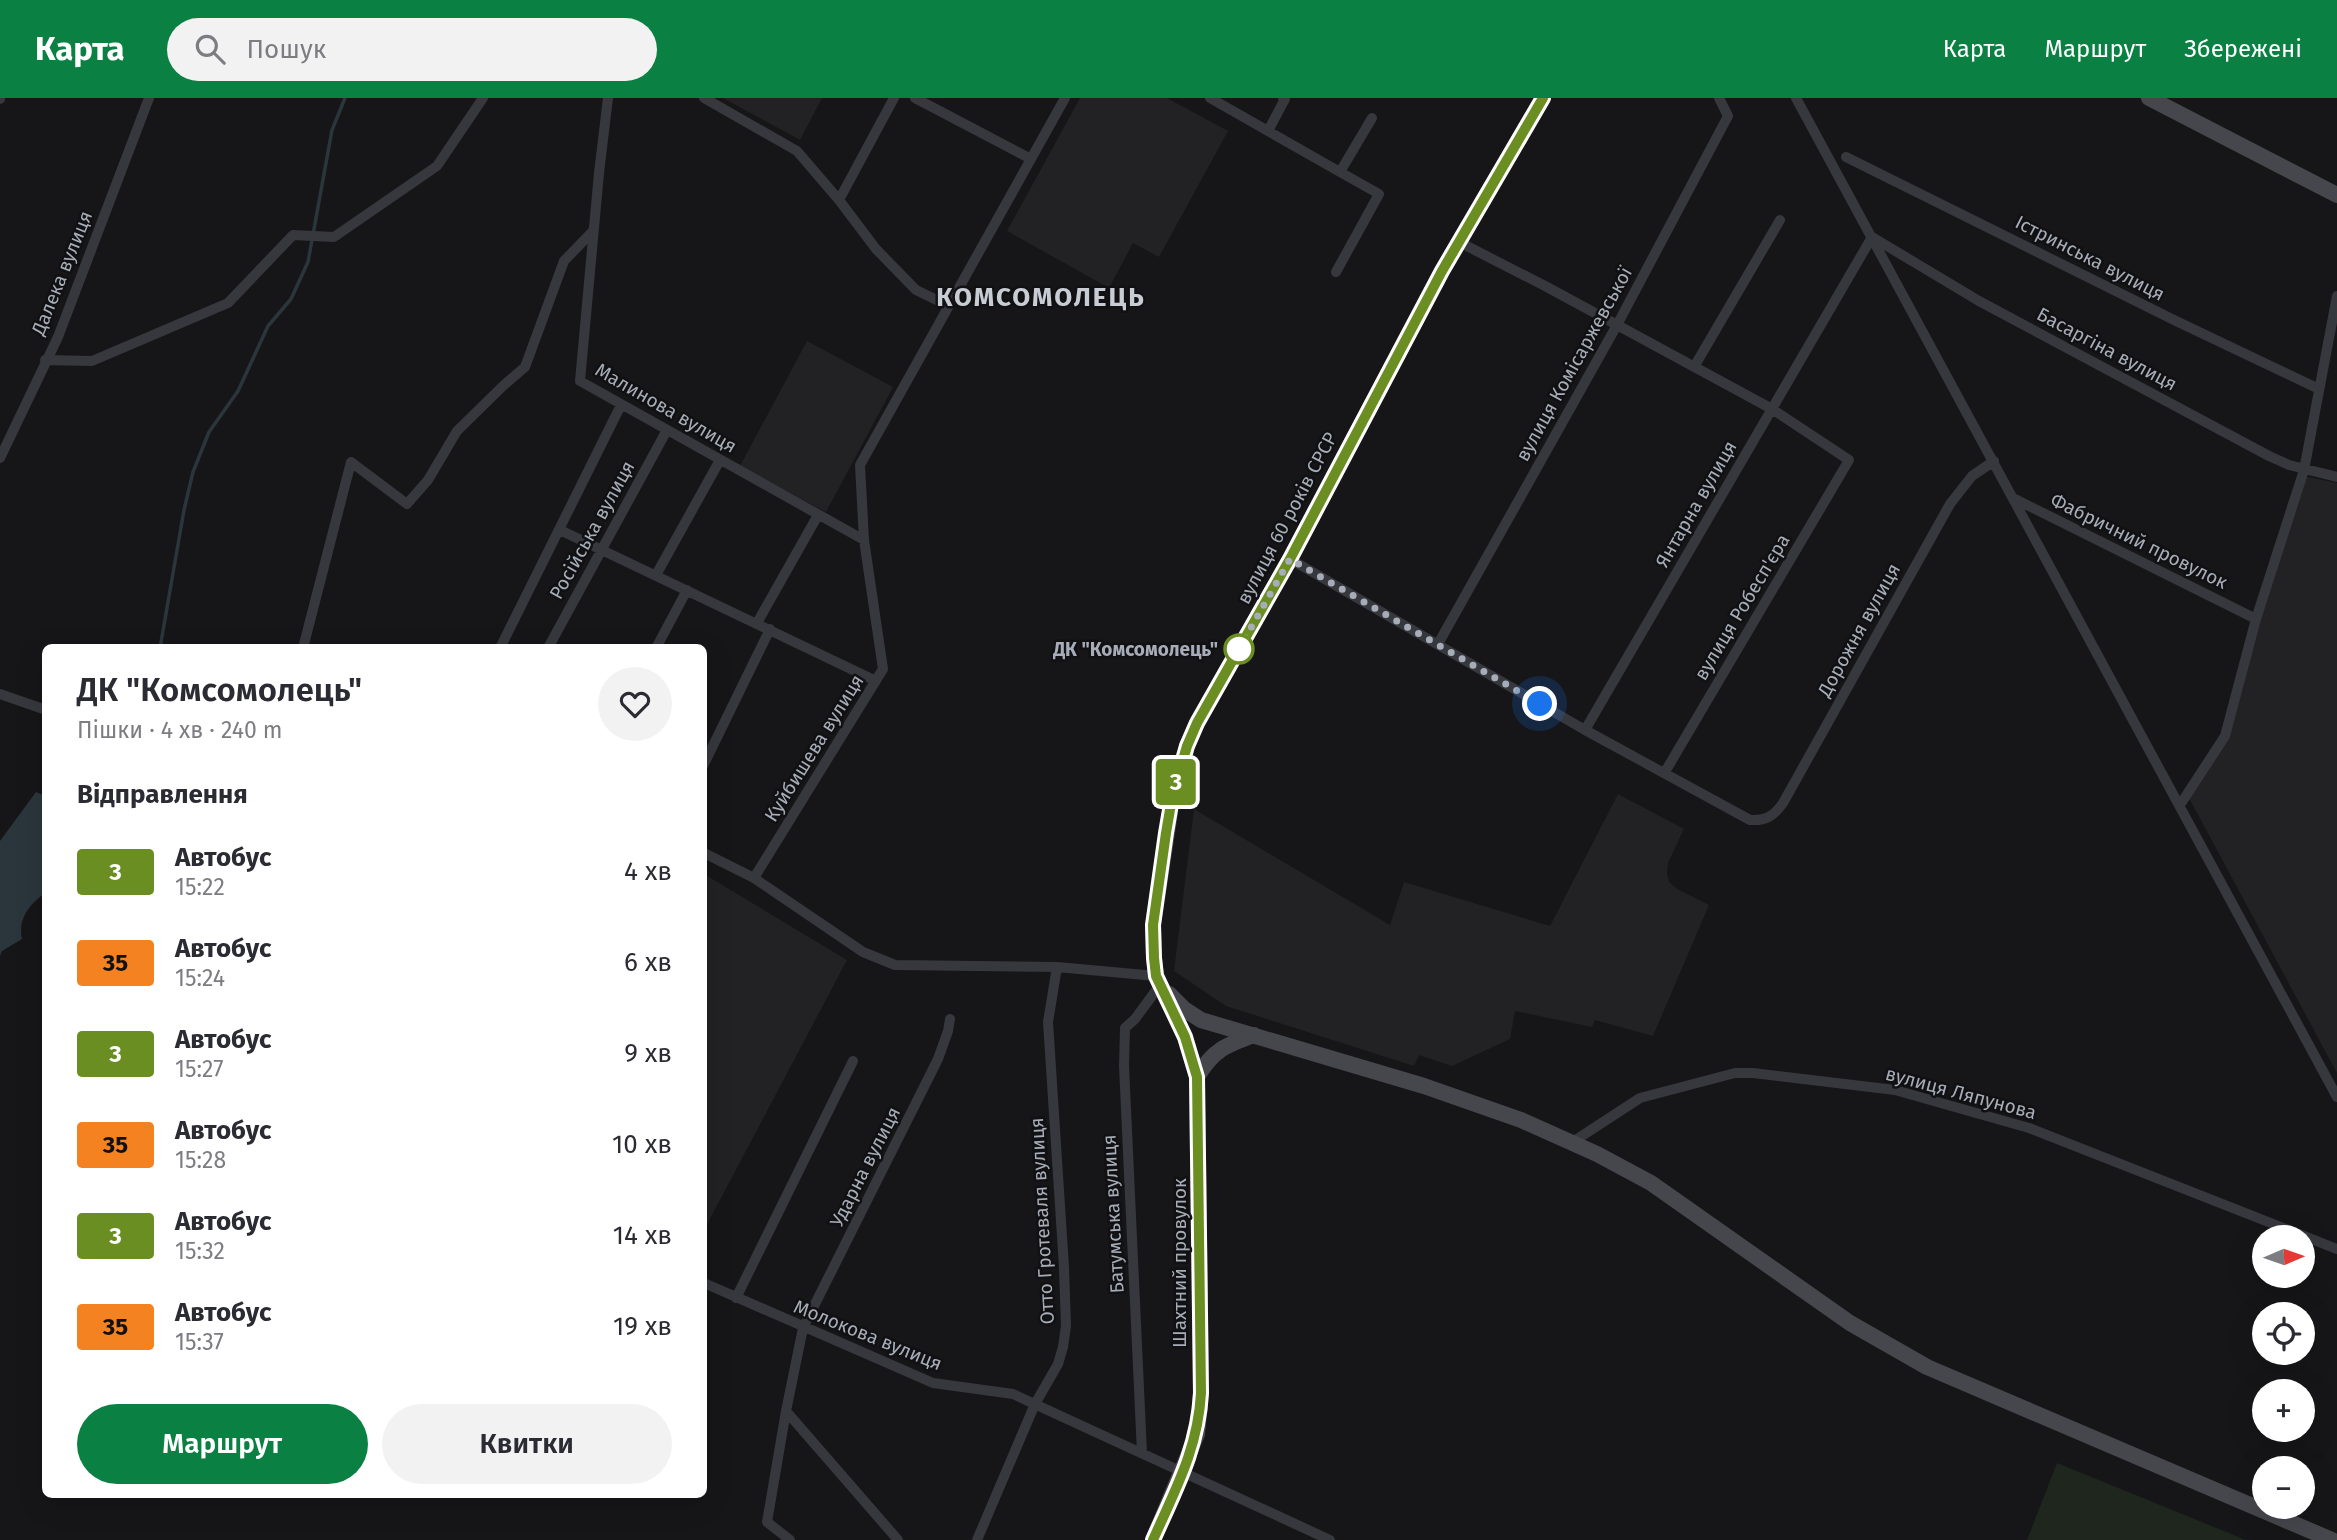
<!DOCTYPE html>
<html lang="uk">
<meta charset="utf-8">
<style>
body{margin:0;font-family:"Fira Sans",sans-serif;background:#f2f2f3;color:#2b2b33;height:100vh;display:flex;flex-direction:column;font-size:26px;white-space:nowrap}
*{box-sizing:border-box;margin:0}
p{font-size:23px;color:#7c7c81}
.icon{flex:none;width:38px;height:38px;fill:none;stroke:currentColor;stroke-width:2;stroke-linecap:round;stroke-linejoin:round}
.map{position:relative;flex:1;overflow:hidden}
.drawer{position:absolute;left:42px;top:546px;width:665px;height:854px;display:flex;flex-direction:column;background:#fff;border-radius:10px;box-shadow:0 7px 28px #0002}
.drawer>*{flex:none}
.badge{padding:0 14px;border-radius:5px;font-size:24px;line-height:46px}
.needle{width:46px;rotate:88deg}
.fabs{position:absolute;left:2252px;top:1127px;display:grid;gap:14px}
.fabs a{display:grid;place-items:center;width:63px;height:63px;border-radius:50%;background:#fff;box-shadow:0 7px 28px #0002;font-size:35px}
.you{position:absolute;width:35px;height:35px;margin:-18px;border:5px solid #fff;border-radius:50%;background:#1a73e8;box-shadow:0 0 0 10px #1a73e833}
.map>.badge{position:absolute;translate:-50% -50%;box-shadow:0 0 0 4px #fff}
h2{padding:0 35px;font-size:26px;line-height:63px}
.round{display:grid;place-items:center;flex:none;width:74px;height:74px;border-radius:37px;background:#f2f2f3}
.summary{display:flex;align-items:center;justify-content:space-between;height:119px;padding:0 35px}
h1{font-size:33px;font-weight:600;line-height:52px}
.cta{display:flex;gap:14px;margin-top:auto;padding:14px 35px}
.cta a{flex:1;height:80px;border-radius:42px;background:#0b8043;color:#fff;font-size:28px;font-weight:600;line-height:80px;text-align:center}
.cta a+a{background:#f2f2f3;color:#2b2b33}
ul{padding:0;list-style:none}
li{display:flex;align-items:center;gap:21px;height:91px;padding:0 35px}
li div{flex:1}
li b{display:block;font-size:26px}
li em{font-style:normal}
li .badge{min-width:77px;font-weight:700;text-align:center}
header{display:flex;align-items:center;gap:42px;box-sizing:border-box;height:98px;padding:0 35px;background:#0b8043;color:#fff}
header strong{font-size:33px}
nav{display:flex;gap:38px;margin-inline-start:auto;font-size:24px}
.search{width:490px;height:63px;background:#f2f2f3;display:flex;align-items:center;gap:18px;box-sizing:border-box;padding:0 24px;border-radius:38px;color:#7c7c81;font-size:26px}
.map>svg:first-child{display:block}
.built{fill:#222225}
.green{fill:#1e261e}
.water{fill:#2b363c}
.lines{fill:none;stroke-linecap:round;stroke-linejoin:round}
.stream{stroke:#2b363c;stroke-width:3.5}
.street{stroke:#37383d;stroke-width:10}
.secondary{stroke:#45474d;stroke-width:16}
.line-casing{stroke:#fff;stroke-width:16}
.line{stroke:#6b8e23;stroke-width:10}
.walk{stroke:#a7adb8;stroke-width:7;stroke-dasharray:0 12.6}
.stop-dot{fill:#fff;stroke:#6b8e23;stroke-width:3.5}
.labels{text-anchor:middle;dominant-baseline:central;stroke-width:5;stroke-linejoin:round;paint-order:stroke}
.street-label{font-size:19px;fill:#a7adb8;stroke:#111113}
.stop-label{font-size:19px;font-weight:bold;fill:#a7adb8;stroke:#111113;text-anchor:end}
.district-label{font-size:26px;font-weight:bold;letter-spacing:2px;fill:#c8ccd4;stroke:#111113}
</style>
<header>
<strong>Карта</strong>
<div class="search"><svg class="icon" aria-label="search" viewBox="0 0 24 24"><circle cx="10" cy="10" r="6"/><path d="M15 15l6 6"/></svg>Пошук</div>
<nav><a>Карта</a><a>Маршрут</a><a>Збережені</a></nav>
</header>
<div class="map">
<svg width="2337" height="1442" viewBox="0 0 2337 1442">
<rect width="100%" height="100%" fill="#161618"/>
<path class="built" d="M 723,0 L 822,0 L 800,42 Z
M 1080,0 L 1167,0 L 1228,33 L 1159,159 L 1133,145 L 1109,190 L 1007,133 Z
M 807,243 L 893,289 L 826,414 L 740,368 Z
M 2298,377 L 2337,385 L 2337,975 L 2189,700 L 2222,642 Z
M 1618,696 L 1684,731 L 1668,765 L 1667,775 L 1669,784 L 1677,791 L 1709,807 L 1653,938 L 1595,922 L 1592,929 L 1515,913 L 1510,941 L 1452,968 L 1419,957 L 1414,968 L 1226,908 L 1174,873 L 1194,711 L 1390,827 L 1404,784 L 1550,828 Z
M 704,776 L 847,862 L 704,1132 Z"/>
<path class="green" d="M 2057,1365 L 2246,1442 L 2027,1442 Z"/>
<path class="water" d="M 36,694 L 45,698 L 45,795 C 29,807 18,820 22,841 L 2,853 L 0,858 L 0,743 Z"/>
<g class="lines">
<path class="stream" d="M 160,550 L 184,412 L 193,374 L 209,334 L 238,293 L 268,228 L 291,201 L 308,164 L 332,32 L 345,0"/>
<path class="street" d="M 608,0 L 599,75 L 580,283 L 864,442
M 704,0 L 797,53 L 839,102 L 876,151 L 916,192 L 949,208
M 915,0 L 1031,61
M 1065,0 L 860,367 L 864,442 L 883,571 L 754,780 L 863,854 L 895,867 L 1057,869 L 1156,878
M 1210,0 L 1340,74
M 1796,0 L 2337,999
M 0,1 L 0,0
M 1268,33 L 1285,1 L 1283,0
M 1846,59 L 2176,223 L 2319,291
M 839,102 L 894,0
M 1459,144 L 1547,189 L 1772,311 L 1849,362 L 1665,674
M 1336,174 L 1379,96 L 1340,74 L 1372,20
M 45,262 L 92,263 L 228,205 L 293,137 L 334,139 L 437,68 L 483,0
M 1694,269 L 1780,122
M 0,360 L 58,239 L 149,0
M 2015,401 L 2256,521 L 2304,372 L 2337,198
M 560,432 L 876,583
M 1290,461 L 1585,632 L 1750,722 C 1766,723 1774,718 1783,705 L 1950,406 L 1972,378 L 1994,363
M 656,477 L 720,362
M 757,525 L 818,417
M 1438,546 L 1617,227 L 1728,18 L 1719,0
M 303,550 L 351,364 L 407,406 L 428,382 L 457,333 L 504,287 L 525,269 L 564,163 L 593,133
M 500,550 L 621,307
M 548,550 L 667,332
M 656,550 L 687,492
M 0,596 L 46,612
M 1585,632 L 1872,139 L 1979,203 L 2269,358 L 2289,367 L 2337,379
M 704,666 L 770,531
M 2180,707 L 2225,638 L 2256,521
M 704,755 L 754,780
M 1571,1045 L 1640,1000 L 1735,975 L 1753,975 L 1895,992 L 2029,1030 L 2337,1151
M 704,1185 L 933,1285 L 1013,1296 L 1330,1442
M 736,1200 L 853,963
M 786,1313 L 767,1424 L 790,1442
M 1142,1355 L 1124,968 L 1125,930 L 1135,921 L 1160,887
M 898,1442 L 786,1313 L 803,1230 L 938,961 L 948,933 L 950,921
M 977,1442 L 1035,1306 L 1058,1266 L 1063,1249 L 1066,1228 L 1064,1169 L 1048,924 L 1057,869"/>
<path class="secondary" d="M 2149,0 L 2337,97
M 1169,896 L 1184,911 L 1201,922 L 1424,988 L 1521,1022 L 1597,1056 L 1651,1085 L 1850,1225 L 1927,1269 L 2332,1442
M 1197,979 C 1213,952 1226,947 1254,937
M 1153,1442 L 1197,1336 L 1201,1295 L 1197,979 L 1185,939 L 1156,878 L 1154,860 L 1153,827 L 1169,721 L 1172,700 L 1187,648 L 1197,625 L 1290,461 L 1442,173 L 1543,0"/>
</g>
<g class="lines">
<defs>
<path id="line" d="M 1153,1442 C 1175,1392 1198,1351 1201,1295 L 1197,979 L 1185,939 L 1156,878 L 1154,860 L 1153,827 L 1166,735 L 1172,700 L 1187,648 L 1197,625 L 1290,461 L 1442,173 L 1543,0"/>
</defs>
<use href="#line" class="line-casing"/>
<use href="#line" class="line"/>
<path class="walk" d="M 1239,551 L 1290,461 L 1540,606"/>
</g>
<circle class="stop-dot" cx="1239" cy="551" r="14"/>
<g class="labels">
<g class="street-label">
<text transform="translate(2090 160) rotate(27)">Істринська вулиця</text>
<text transform="translate(62 175) rotate(-68)">Далека вулиця</text>
<text transform="translate(2107 251) rotate(28)">Басаргіна вулиця</text>
<text transform="translate(1574 266) rotate(-61)">вулиця Комісаржевської</text>
<text transform="translate(666 310) rotate(30)">Малинова вулиця</text>
<text transform="translate(1696 406) rotate(-60)">Янтарна вулиця</text>
<text transform="translate(1287 420) rotate(-62)">вулиця 60 років СРСР</text>
<text transform="translate(592 432) rotate(-61)">Російська вулиця</text>
<text transform="translate(2139 443) rotate(26)">Фабричний провулок</text>
<text transform="translate(1742 509) rotate(-59)">вулиця Робесп'єра</text>
<text transform="translate(1859 532) rotate(-61)">Дорожня вулиця</text>
<text transform="translate(814 650) rotate(-58)">Куйбишева вулиця</text>
<text transform="translate(1961 995) rotate(15)">вулиця Ляпунова</text>
<text transform="translate(865 1069) rotate(-63)">Ударна вулиця</text>
<text transform="translate(1113 1116) rotate(-93)">Батумська вулиця</text>
<text transform="translate(1042 1123) rotate(-93)">Отто Гротеваля вулиця</text>
<text transform="translate(1179 1165) rotate(-90)">Шахтний провулок</text>
<text transform="translate(868 1237) rotate(22)">Молокова вулиця</text>
</g>
<g class="stop-label">
<text x="1218" y="551">ДК "Комсомолець"</text>
</g>
<g class="district-label">
<text x="1041" y="199">КОМСОМОЛЕЦЬ</text>
</g>
</g>
</svg>
<div class="fabs">
<a><svg class="needle" viewBox="-14 -14 28 28"><path d="M0-13l5 13h-10z" fill="#e53935"/><path d="M0 13l5-13h-10z" fill="#7c7c81"/></svg></a>
<a><svg class="icon" aria-label="locate" viewBox="0 0 24 24"><circle cx="12" cy="12" r="6"/><path d="M12 2v4M12 18v4M2 12h4M18 12h4"/></svg></a>
<a>+</a>
<a>−</a>
</div>
<div class="you" style="left:1540px;top:606px"></div>
<b class="badge" style="left:1176px;top:684px;background:#6b8e23;color:#fff">3</b>
<section class="drawer">
<div class="summary"><div><h1>ДК &quot;Комсомолець&quot;</h1><p>Пішки · 4 хв · 240 m</p></div><a class="round"><svg class="icon" aria-label="heart" viewBox="0 0 24 24"><path d="M12 20l-8-8c-3-5 5-10 8-4 3-6 11-1 8 4z"/></svg></a></div>
<h2>Відправлення</h2>
<ul>
<li><span class="badge" style="background:#6b8e23;color:#fff">3</span><div><b>Автобус</b><p>15:22</p></div><em>4 хв</em></li>
<li><span class="badge" style="background:#f58220;color:#111">35</span><div><b>Автобус</b><p>15:24</p></div><em>6 хв</em></li>
<li><span class="badge" style="background:#6b8e23;color:#fff">3</span><div><b>Автобус</b><p>15:27</p></div><em>9 хв</em></li>
<li><span class="badge" style="background:#f58220;color:#111">35</span><div><b>Автобус</b><p>15:28</p></div><em>10 хв</em></li>
<li><span class="badge" style="background:#6b8e23;color:#fff">3</span><div><b>Автобус</b><p>15:32</p></div><em>14 хв</em></li>
<li><span class="badge" style="background:#f58220;color:#111">35</span><div><b>Автобус</b><p>15:37</p></div><em>19 хв</em></li>
</ul>
<div class="cta"><a>Маршрут</a><a>Квитки</a></div>
</section>
</div>
